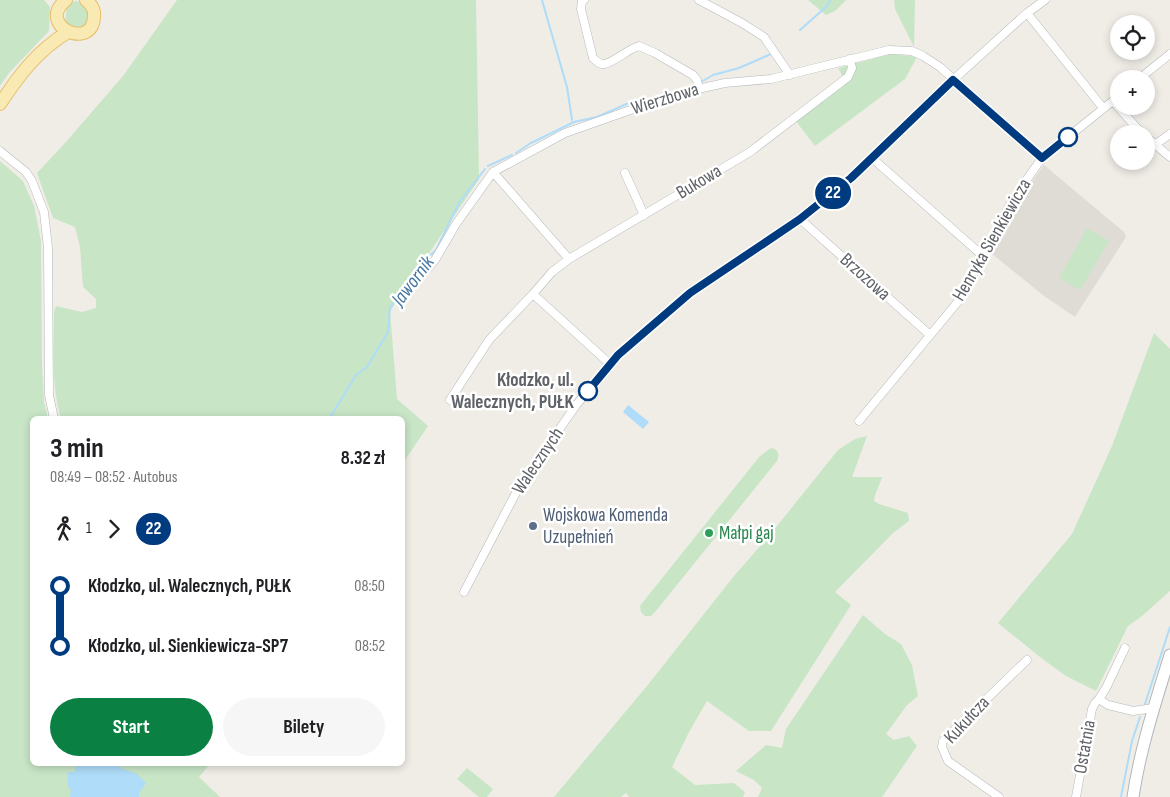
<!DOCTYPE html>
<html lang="pl">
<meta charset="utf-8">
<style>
body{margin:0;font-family:"Sofia Sans Condensed",sans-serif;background:#f6f6f6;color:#202124;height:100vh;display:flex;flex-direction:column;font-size:19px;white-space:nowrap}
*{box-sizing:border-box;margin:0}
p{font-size:16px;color:#757577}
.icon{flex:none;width:28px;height:28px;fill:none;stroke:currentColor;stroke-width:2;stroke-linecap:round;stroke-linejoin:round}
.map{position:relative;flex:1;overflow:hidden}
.drawer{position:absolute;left:30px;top:416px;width:375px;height:350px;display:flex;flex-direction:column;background:#fff;border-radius:8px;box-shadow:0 2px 8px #0003}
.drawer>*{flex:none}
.badge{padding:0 10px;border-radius:16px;font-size:18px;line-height:32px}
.buttons{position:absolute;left:1110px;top:15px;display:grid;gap:10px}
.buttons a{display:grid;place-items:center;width:45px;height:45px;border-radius:50%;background:#fff;box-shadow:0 2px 8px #0003;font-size:25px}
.map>.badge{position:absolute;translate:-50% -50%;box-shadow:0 0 0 2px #fff}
.legs{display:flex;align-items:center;gap:8px;height:55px;padding:0 20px;font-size:16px}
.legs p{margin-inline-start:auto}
.headline{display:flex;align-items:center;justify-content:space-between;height:85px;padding:0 20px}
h1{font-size:28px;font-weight:700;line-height:38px}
.cta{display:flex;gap:10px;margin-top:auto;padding:10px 20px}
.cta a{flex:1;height:58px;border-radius:30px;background:#0b8043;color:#fff;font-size:20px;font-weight:700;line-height:58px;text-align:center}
.cta a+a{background:#f6f6f6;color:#202124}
ul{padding:0 20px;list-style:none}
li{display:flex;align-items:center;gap:18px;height:60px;font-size:19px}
li i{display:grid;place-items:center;width:8px;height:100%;margin:0 6px;background:currentColor}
li i::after{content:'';width:12px;height:12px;margin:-6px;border:4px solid;border-radius:50%;background:#fff}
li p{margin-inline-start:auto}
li:first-child i{background:linear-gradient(#0000 50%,currentColor 0)}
li:last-child i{background:linear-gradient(currentColor 50%,#0000 0)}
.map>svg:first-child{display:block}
.education{fill:#dfdcd6}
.green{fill:#c8e5c6}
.water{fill:#aedcf9}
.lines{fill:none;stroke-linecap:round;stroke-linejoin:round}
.stream{stroke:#aedcf9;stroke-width:2}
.street-casing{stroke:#b4b7bb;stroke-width:9}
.secondary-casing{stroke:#b3b6ba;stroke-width:13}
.primary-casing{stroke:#e7be69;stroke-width:14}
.street{stroke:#fff;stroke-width:8}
.secondary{stroke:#fff;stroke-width:11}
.primary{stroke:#f9eab3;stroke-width:12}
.line-1-casing{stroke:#fff;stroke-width:11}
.line-1{stroke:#003b80;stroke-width:8}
.stop-1-dot{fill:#fff;stroke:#003b80;stroke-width:2.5}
.service-dot{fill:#5c6f8a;stroke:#fff;stroke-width:2}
.leisure-dot{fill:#2e9e5b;stroke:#fff;stroke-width:2}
.labels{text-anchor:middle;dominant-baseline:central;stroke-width:5;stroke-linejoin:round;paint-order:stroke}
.street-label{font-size:19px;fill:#5f6266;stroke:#fff}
.stop-label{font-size:19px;font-weight:bold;fill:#5f6266;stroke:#fff;text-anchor:end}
.service-label{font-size:19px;fill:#4e5e75;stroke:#fff;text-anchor:start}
.leisure-label{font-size:19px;fill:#27864d;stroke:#fff;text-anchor:start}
.water-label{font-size:20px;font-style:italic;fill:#4778a2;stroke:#fff}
</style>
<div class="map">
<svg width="1170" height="797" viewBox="0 0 1170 797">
<rect width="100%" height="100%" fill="#f0ede7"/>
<path class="education" d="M 1044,165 L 1124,232 L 1126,237 L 1075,317 L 1044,296 L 991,253 L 1017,202 Z"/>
<path class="green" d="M 0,0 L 44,0 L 50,7 L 49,31 L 9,73 L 0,86 Z
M 177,0 L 476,0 L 479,179 L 390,311 L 397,399 L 428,426 L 403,463 L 402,419 L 61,419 C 51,385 54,347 54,312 L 56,306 L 82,312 L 96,308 L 96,299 L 83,287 L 80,247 L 75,227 L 53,218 L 37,173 L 65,143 L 123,76 Z
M 808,0 L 846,0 L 835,11 L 826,15 Z
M 894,0 L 915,0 L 914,47 L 895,9 Z
M 76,1 L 85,3 L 90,20 L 80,30 L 65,25 L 67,4 Z
M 891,54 L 917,57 L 905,79 L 815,146 L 792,116 L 843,77 L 838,68 Z
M 0,161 L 23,181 L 34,206 L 41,241 L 42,367 L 44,402 L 48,419 L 32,419 L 32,764 L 210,764 L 199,777 L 220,797 L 0,797 Z
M 1087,228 L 1109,241 L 1080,290 L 1059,278 Z
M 1154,333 L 1170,349 L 1170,591 L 1142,616 L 1128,626 L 1096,691 L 1066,676 L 1040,657 L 998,623 L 1072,534 L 1112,446 Z
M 867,436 L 852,477 L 882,477 C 880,485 875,492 874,501 L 879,504 L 908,513 L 909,521 L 893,533 L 835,592 L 851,605 L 771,731 L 749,731 L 707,701 L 689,732 L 672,767 L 695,785 L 734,783 L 745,792 L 743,797 L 629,797 L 626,793 L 621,797 L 554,797 L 647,686 L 734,576 L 769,536 L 838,450 L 855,439 Z
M 771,448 C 778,449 780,454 777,461 L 655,612 L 651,616 L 645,616 L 641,612 L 640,606 L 647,597 L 760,456 Z
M 863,615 L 885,634 L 901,644 L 912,665 L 918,696 L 907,705 L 886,734 L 894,740 L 909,736 L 917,746 L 882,797 L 758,797 L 762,788 L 754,780 L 736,771 L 766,745 L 782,748 L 786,729 Z
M 467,768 L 493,789 L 487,797 L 479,797 L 457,779 Z"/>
<path class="water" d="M 628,405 L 649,422 L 643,429 L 623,412 Z
M 75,764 L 116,764 L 123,769 L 137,774 L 146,783 L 139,793 L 139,797 L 70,797 L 71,791 L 67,784 L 68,772 L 75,772 Z"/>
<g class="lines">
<path class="stream" d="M 542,0 L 567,87 L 572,120
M 800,30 L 827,6 L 830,0
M 701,82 L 713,75 L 739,68 L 771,54
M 658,97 L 691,86
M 516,153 L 531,143 L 574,122 L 597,117 L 631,102 L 636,103 L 647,101
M 488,166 L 512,155
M 329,419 L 356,375 L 367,367 L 388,332 L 390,308 L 429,256 L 436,250 L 459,203 L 485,169
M 1145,704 L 1170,627
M 1121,797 L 1132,741 L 1140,717"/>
<defs>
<path id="street" d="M 584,0 L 582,1 L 581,9 L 593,58 C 597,61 599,65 604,64 C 613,63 628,49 639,46 L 655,53 L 693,75 L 697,80 L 699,89
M 699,0 L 742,23 L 764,37 L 790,75
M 1027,13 L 1103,108
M 1139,79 L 1170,54
M 1113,101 L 1142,134
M 1146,137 L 1170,157
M 1156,144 L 1170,134
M 0,151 L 26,172 L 32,181 L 44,212 L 48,248 L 49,395 L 54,419
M 872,158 L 983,256
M 625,173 L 644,215
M 800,219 L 930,335
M 569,259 L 493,172 L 565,133 L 639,107 L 693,90 L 725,83 L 771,79 L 889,50 L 912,51 L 923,56 L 940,67 L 1042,158
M 419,278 L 435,260 L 456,224 L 493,172
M 533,294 L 552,272 L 569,259 L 750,152 L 848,77 L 852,68 L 850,59
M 450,400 L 489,340 L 533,294 L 610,364
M 859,421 L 961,298 L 1013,199 L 1042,158 L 1119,96
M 464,592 L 519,487 L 577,404 L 618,355 L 690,293 L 800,219 L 851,178 L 953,80 L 1027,13 L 1045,0
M 1125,648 L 1106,688 L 1099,699 L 1108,705 L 1133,711 L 1154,708
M 999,797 L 948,761 L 942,747 L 943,741 L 1027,660
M 1076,797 L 1092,709 L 1095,703 L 1099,699"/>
<path id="secondary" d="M 1133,797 C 1140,749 1156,701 1170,655"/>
<path id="primary" d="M 66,0 C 35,25 92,52 94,17 C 95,10 91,4 86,0
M 0,104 C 19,75 38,50 68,32"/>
</defs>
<use href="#street" class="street-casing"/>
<use href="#secondary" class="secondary-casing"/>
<use href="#primary" class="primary-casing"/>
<use href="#street" class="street"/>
<use href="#secondary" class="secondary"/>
<use href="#primary" class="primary"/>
</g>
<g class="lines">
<defs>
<path id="line-1" d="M 588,391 L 618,355 L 661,318 L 690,293 L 800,219 L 851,178 L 953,80 L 1042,158 L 1068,137"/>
</defs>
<use href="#line-1" class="line-1-casing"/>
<use href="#line-1" class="line-1"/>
</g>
<g class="stop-1-dot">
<circle cx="1068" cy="137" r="9"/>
<circle cx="588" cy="391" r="9"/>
</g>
<circle class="service-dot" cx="533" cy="526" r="5"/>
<circle class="leisure-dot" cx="709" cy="533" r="5"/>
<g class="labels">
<g class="street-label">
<text transform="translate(665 99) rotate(-17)">Wierzbowa</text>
<text transform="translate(699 182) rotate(-31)">Bukowa</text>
<text transform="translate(992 240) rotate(-60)">Henryka Sienkiewicza</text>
<text transform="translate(865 277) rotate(42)">Brzozowa</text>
<text transform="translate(538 461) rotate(-56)">Walecznych</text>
<text transform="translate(967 720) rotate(-47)">Kukułcza</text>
<text transform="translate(1085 747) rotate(-80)">Ostatnia</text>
</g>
<g class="stop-label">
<text x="574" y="380">Kłodzko, ul.<tspan x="574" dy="22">Walecznych, PUŁK</tspan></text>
</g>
<g class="service-label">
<text x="543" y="515">Wojskowa Komenda<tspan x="543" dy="22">Uzupełnień</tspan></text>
</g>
<g class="leisure-label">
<text x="719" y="533">Małpi gaj</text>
</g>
<g class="water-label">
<text transform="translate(413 281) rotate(-53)">Jawornik</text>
</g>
</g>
</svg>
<div class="buttons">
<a><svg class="icon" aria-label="locate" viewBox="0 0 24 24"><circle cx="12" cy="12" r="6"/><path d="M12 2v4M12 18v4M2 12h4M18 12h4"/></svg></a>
<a>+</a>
<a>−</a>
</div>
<b class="badge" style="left:833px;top:193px;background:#003b80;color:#fff">22</b>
<section class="drawer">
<div class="headline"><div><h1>3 min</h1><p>08:49 – 08:52 · Autobus</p></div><b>8.32 zł</b></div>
<div class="legs"><svg class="icon" aria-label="walk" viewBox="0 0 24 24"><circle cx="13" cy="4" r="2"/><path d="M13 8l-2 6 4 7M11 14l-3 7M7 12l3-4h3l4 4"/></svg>1<svg class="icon" aria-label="forward" viewBox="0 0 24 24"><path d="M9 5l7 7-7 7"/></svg><b class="badge" style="background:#003b80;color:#fff">22</b></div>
<ul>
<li><i style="color:#003b80"></i><b>Kłodzko, ul. Walecznych, PUŁK</b><p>08:50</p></li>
<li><i style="color:#003b80"></i><b>Kłodzko, ul. Sienkiewicza-SP7</b><p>08:52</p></li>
</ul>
<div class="cta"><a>Start</a><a>Bilety</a></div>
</section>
</div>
